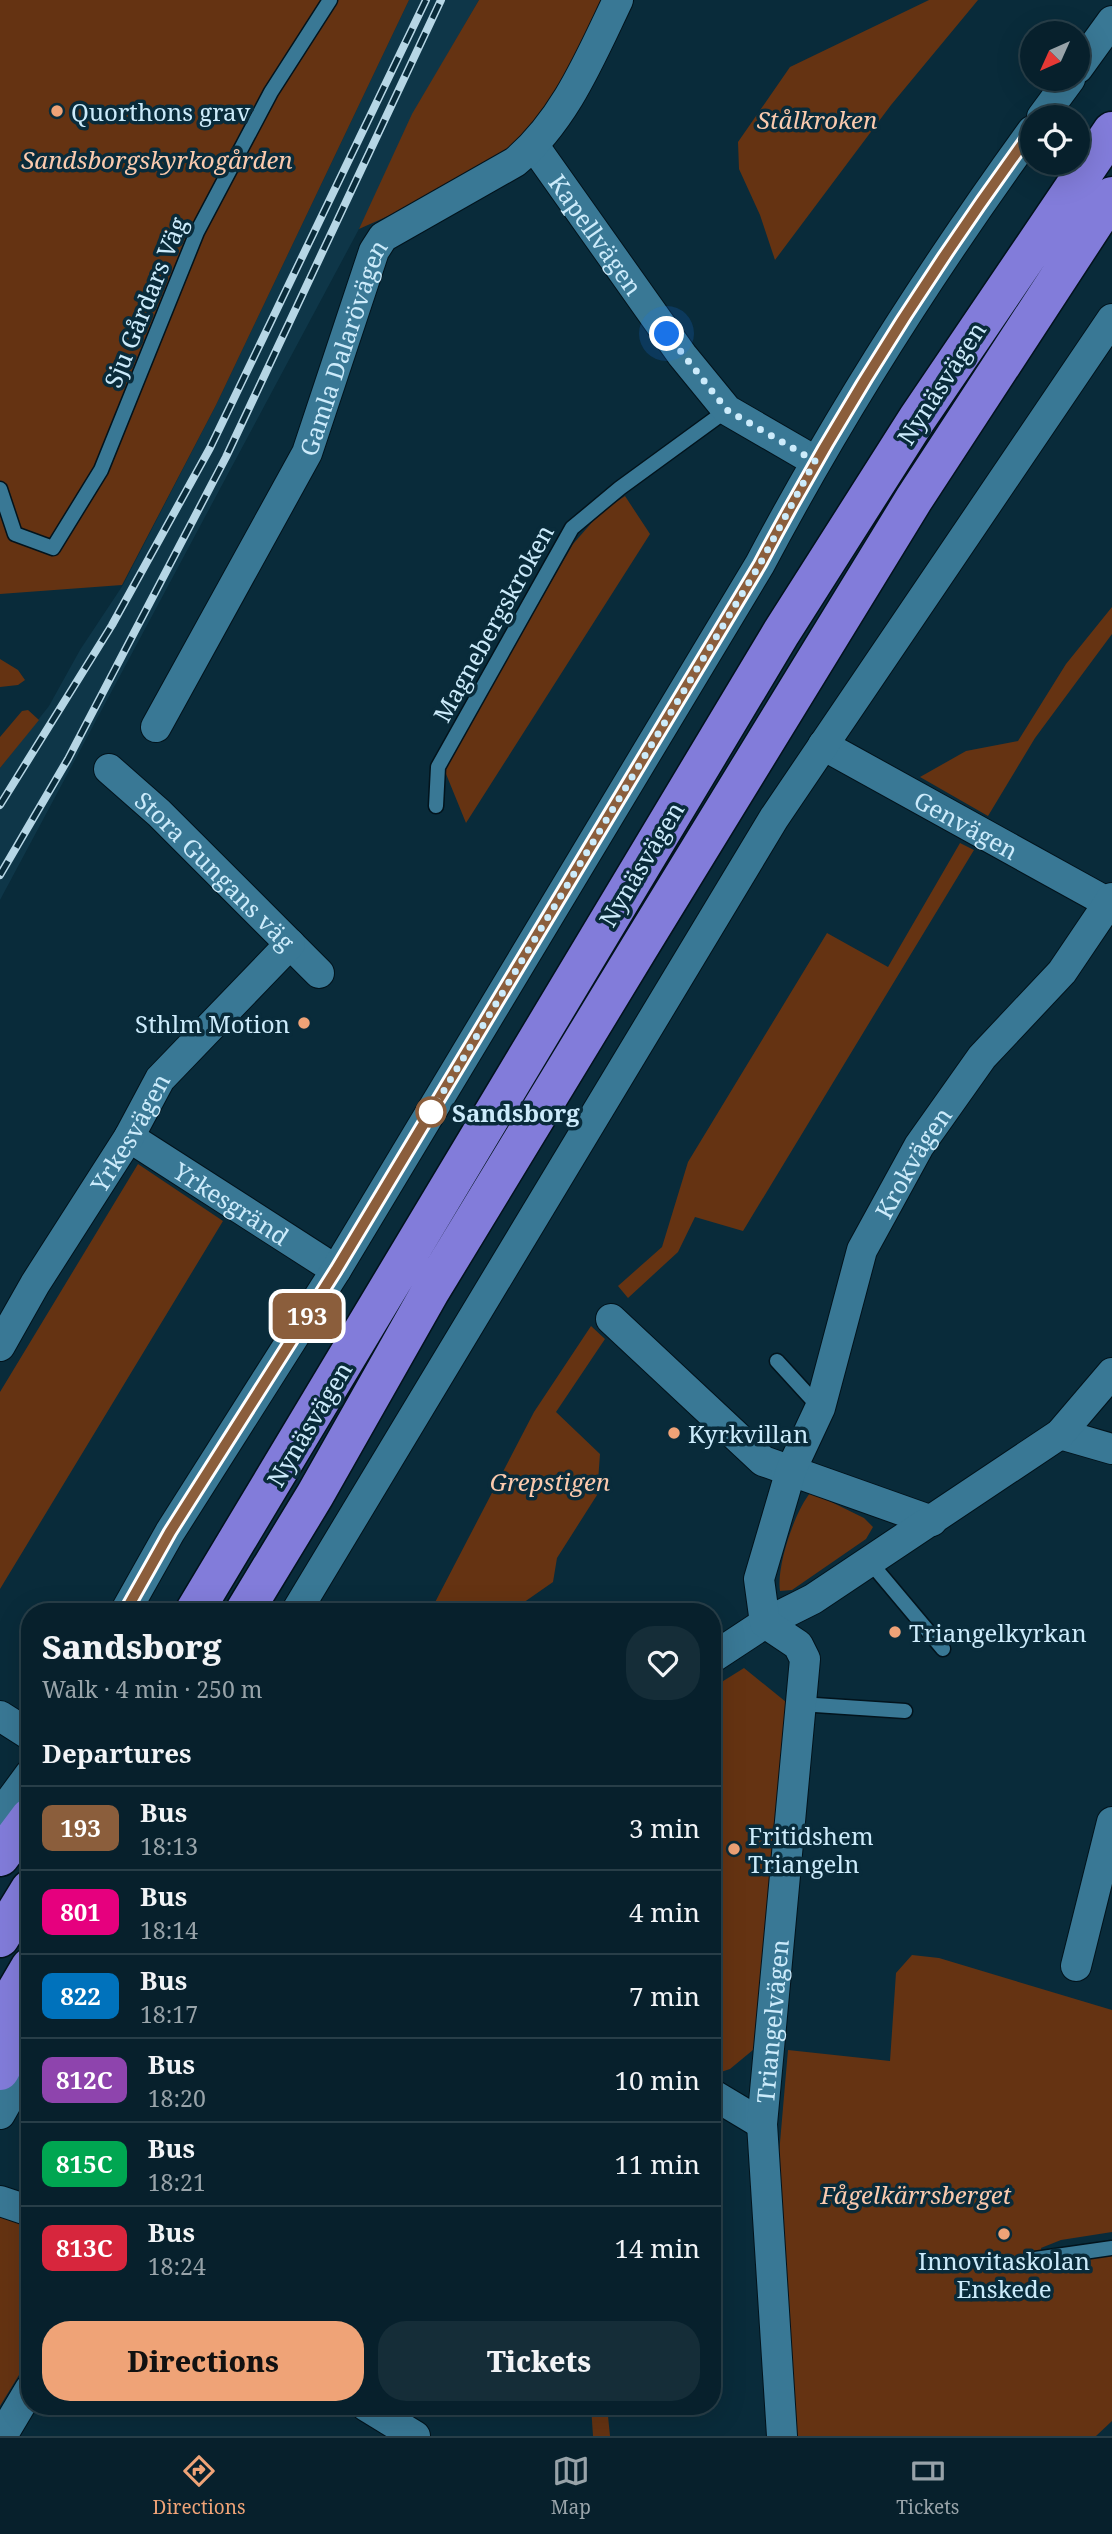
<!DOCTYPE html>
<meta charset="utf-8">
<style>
body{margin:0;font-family:"Noto Serif",serif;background:#152d38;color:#f1f3f6;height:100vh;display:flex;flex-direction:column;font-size:26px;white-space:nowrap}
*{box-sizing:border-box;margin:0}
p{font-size:23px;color:#98a3a9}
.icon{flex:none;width:38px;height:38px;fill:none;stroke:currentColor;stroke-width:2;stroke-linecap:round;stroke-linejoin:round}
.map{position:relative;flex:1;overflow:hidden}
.panel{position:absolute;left:21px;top:1603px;width:700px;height:812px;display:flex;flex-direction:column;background:#07202c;border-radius:28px;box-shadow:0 7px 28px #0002,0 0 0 2px #283e48}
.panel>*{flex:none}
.badge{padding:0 14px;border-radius:10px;font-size:24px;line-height:46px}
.needle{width:46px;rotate:225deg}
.fabs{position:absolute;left:1020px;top:21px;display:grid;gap:14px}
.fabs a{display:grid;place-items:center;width:70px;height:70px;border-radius:50%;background:#07202c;box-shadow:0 7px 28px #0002,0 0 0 2px #283e48;font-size:35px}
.you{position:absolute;width:35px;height:35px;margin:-18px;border:5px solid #fff;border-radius:50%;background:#1a73e8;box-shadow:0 0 0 10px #1a73e833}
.map>.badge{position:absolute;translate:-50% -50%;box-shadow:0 0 0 4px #fff}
h2{padding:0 21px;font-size:26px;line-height:63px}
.round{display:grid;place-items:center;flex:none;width:74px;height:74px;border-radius:28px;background:#152d38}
.summary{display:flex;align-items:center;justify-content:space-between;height:119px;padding:0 21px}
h1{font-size:33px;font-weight:800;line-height:52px}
.primary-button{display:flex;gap:14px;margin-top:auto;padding:14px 21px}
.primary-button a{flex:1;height:80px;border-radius:28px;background:#efa377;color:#111;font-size:28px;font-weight:800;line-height:80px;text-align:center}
.primary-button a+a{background:#152d38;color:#f1f3f6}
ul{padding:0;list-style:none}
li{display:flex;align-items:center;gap:21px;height:84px;padding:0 21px;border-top:2px solid #283e48}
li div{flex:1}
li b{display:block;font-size:26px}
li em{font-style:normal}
li .badge{min-width:77px;font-weight:700;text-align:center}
.tabs{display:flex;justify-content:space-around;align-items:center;height:98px;border-top:2px solid #283e48;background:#07202c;font-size:19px;color:#98a3a9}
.tabs a{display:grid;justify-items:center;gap:4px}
.tabs .selected{color:#efa377}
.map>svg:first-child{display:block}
.built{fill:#0e3648}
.green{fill:#653312}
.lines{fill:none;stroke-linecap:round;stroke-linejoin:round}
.service-casing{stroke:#02131c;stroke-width:17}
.minor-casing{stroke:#02131c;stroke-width:32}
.trunk-casing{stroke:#02131c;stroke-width:41}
.service{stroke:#397895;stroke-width:14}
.minor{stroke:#397895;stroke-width:30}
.trunk{stroke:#827cda;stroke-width:38}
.rail-casing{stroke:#b6d6e5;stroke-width:8}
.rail{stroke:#092b3a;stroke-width:5;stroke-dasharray:16;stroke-linecap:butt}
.line-casing{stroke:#fff;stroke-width:16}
.line{stroke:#8b5e3c;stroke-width:10}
.walk{stroke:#ccebfb;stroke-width:7;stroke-dasharray:0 12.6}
.poi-dot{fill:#efa377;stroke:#092b3a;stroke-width:2.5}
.stop-dot{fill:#fff;stroke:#8b5e3c;stroke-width:3.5}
.labels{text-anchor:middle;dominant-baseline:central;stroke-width:7;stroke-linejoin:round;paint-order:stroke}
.poi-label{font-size:24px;fill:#ccebfb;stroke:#092b3a;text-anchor:start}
.park-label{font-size:24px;font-style:italic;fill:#fbcaae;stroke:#092b3a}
.street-label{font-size:24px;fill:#ccebfb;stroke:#092b3a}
.stop-label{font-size:24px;font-weight:bold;fill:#ccebfb;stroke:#092b3a;text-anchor:start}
</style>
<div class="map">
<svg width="1112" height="2436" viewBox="0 0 1112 2436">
<rect width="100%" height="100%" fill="#092b3a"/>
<path class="built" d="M 409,0 L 479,0 L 413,114 L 367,214 L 0,900 L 0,768 L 49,706 L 80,650 L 123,585 L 216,405 Z"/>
<path class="green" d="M 0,0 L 409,0 L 216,405 L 122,585 L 0,594 Z
M 479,0 L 601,0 C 583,47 558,102 521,138 C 477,181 414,204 359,229 L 412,114 Z
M 929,0 L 978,0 L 891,105 L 775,260 L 760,215 L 739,169 L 738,142 L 790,67 Z
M 625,496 L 650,534 L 466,823 L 444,769 L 573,544 L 601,512 Z
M 1112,607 L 1112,634 L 1035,738 L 988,816 L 920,777 L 966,751 L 1018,741 L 1066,664 Z
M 0,659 L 18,670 L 25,680 L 18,685 L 0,687 Z
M 28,710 L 39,720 L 0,768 L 0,737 L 22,711 Z
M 960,843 L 974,850 L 743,1231 L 695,1217 L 678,1252 L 628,1298 L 618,1286 L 662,1247 L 688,1162 L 827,933 L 888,967 Z
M 138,1164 L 223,1221 L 0,1589 L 0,1392 Z
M 591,1326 L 605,1339 L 556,1412 L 600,1454 L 597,1495 L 557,1558 L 553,1582 L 510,1612 L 430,1612 L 534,1412 Z
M 811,1492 L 864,1518 L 873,1527 L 866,1539 L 792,1590 L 780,1591 C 776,1567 795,1510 811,1492 Z
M 744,1668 L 786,1702 L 759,2045 L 730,2069 L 712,2075 L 712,1688 Z
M 912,1955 L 939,1958 L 1112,2010 L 1112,2232 L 1061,2240 L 1041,2248 L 1044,2266 L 1112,2254 L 1112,2421 L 1096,2436 L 793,2436 L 779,2154 L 788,2050 L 890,2061 L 896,1973 Z
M 0,2215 L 30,2225 L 30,2357 L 0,2406 Z
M 591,2406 L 607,2406 L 610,2436 L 593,2436 Z"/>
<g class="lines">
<defs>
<path id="service" d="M 0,489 L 15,534 L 53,548 L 101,470 L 197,232 L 271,92 L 330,0
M 436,806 L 438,767 L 572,528 L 620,488 L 727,410
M 777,1361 L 819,1407
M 870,1562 L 943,1649
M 800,1704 L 905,1711
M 1035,2259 L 1112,2248"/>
<g id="minor">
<path d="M 1078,68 L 1112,21"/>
<path d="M 1042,117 L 1070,79"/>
<path id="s1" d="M 534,146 L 682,355 L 727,410 L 815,461"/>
<path id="s2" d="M 156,727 L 307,453 L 374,251 L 383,237 L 515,162 C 565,120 590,58 618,0"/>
<path id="s3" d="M 823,745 L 1112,905"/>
<path id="s4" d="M 109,769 L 159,813 L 319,973"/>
<path id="s5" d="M 129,1137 L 336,1270"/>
<path d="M 611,1319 L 763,1461 L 932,1521"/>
<path id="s6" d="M 0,1346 L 35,1284 L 129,1137 L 160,1079 L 290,944"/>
<path d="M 1060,1434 L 1112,1449"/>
<path d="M 125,1612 L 170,1532 L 336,1270 L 760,564 C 840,413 932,269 1032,131"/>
<path d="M 296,1612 L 774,818 L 1112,319"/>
<path d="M 712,1658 L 765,1623 L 813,1599 L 1060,1434 L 1112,1373"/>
<path d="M 0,1716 L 30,1735"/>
<path d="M 0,1815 L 30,1774"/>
<path d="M 1076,1966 L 1112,1822"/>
<path d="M 712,2094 L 762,2124"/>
<path d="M 0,2114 L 30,2061"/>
<path d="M 0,2201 L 30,2211"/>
<path d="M 366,2406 L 415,2436"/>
<path d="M 2,2436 L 30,2389"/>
<path id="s7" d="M 782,2436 L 762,2124 L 805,1659 L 798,1645 L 765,1623 L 759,1579 L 791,1470 L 820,1408 L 862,1250 L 919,1146 L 982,1057 L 1062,972 L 1112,898"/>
</g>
<path id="trunk" d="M 194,1612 L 781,633 L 917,419 L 1112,131
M 244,1612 L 315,1495 L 430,1292 L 639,948 L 914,499 L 1112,196
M 0,1857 L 30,1817
M 0,1938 L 30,1889
M 0,2018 L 30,1967
M 0,2071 L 30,2016"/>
</defs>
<use href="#service" class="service-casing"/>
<use href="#minor" class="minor-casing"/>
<use href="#trunk" class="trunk-casing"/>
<use href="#service" class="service"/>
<use href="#minor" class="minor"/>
<use href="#trunk" class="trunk"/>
<defs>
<path id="rail" d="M 0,805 L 112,625 L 210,448 L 426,0
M 0,875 L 68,759 L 226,457 L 441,0"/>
</defs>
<use href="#rail" class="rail-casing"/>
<use href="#rail" class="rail"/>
</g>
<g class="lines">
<defs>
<path id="line" d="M 125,1612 L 170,1532 L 336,1270 L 760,564 C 840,413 932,268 1032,131"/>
</defs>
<use href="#line" class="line-casing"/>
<use href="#line" class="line"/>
<path class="walk" d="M 431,1112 L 760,564 L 815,461 L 727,410 L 667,334"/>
</g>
<g class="poi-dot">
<circle cx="57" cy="111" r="7"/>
<circle cx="304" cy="1023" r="7"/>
<circle cx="674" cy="1433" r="7"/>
<circle cx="895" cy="1632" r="7"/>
<circle cx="734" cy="1849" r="7"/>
<circle cx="1004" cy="2234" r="7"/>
</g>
<circle class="stop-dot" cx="431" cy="1112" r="14"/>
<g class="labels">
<g class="poi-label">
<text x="71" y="111">Quorthons grav</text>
<text x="290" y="1023" text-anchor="end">Sthlm Motion</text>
<text x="688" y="1433">Kyrkvillan</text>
<text x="909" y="1632">Triangelkyrkan</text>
<text x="748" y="1835">Fritidshem<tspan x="748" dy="28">Triangeln</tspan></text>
<text x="1004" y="2260" text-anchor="middle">Innovitaskolan<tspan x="1004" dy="28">Enskede</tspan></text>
</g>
<g class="park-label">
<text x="817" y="119">Stålkroken</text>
<text x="157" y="159">Sandsborgskyrkogården</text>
<text x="550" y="1481">Grepstigen</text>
<text x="916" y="2194">Fågelkärrsberget</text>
</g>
<g class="street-label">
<text stroke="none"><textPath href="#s1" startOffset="108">Kapellvägen</textPath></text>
<text transform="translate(145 302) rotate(-68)">Sju Gårdars Väg</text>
<text stroke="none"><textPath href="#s2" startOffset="424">Gamla Dalarövägen</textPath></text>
<text transform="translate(941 383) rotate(-57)">Nynäsvägen</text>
<text transform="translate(493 623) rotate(-61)">Magnebergskroken</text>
<text stroke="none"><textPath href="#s3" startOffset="164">Genvägen</textPath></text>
<text transform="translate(641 864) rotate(-59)">Nynäsvägen</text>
<text stroke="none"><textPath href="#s4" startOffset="147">Stora Gungans väg</textPath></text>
<text stroke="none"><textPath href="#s6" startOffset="250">Yrkesvägen</textPath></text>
<text stroke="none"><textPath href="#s7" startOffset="1326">Krokvägen</textPath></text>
<text stroke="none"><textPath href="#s5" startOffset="122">Yrkesgränd</textPath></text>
<text transform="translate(309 1424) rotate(-59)">Nynäsvägen</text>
<text stroke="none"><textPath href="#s7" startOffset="416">Triangelvägen</textPath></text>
</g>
<g class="stop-label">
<text x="452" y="1112">Sandsborg</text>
</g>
</g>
</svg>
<div class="fabs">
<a><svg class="needle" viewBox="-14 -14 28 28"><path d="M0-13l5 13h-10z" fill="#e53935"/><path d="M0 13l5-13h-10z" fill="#98a3a9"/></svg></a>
<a><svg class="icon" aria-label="locate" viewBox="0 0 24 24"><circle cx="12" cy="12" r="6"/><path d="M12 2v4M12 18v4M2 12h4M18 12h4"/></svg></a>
</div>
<div class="you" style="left:667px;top:334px"></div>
<b class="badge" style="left:307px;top:1316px;background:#8b5e3c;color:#fff">193</b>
<section class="panel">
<div class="summary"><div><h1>Sandsborg</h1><p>Walk · 4 min · 250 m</p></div><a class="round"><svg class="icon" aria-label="heart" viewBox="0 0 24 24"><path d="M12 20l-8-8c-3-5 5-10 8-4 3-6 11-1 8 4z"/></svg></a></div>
<h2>Departures</h2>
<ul>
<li><span class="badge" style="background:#8b5e3c;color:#fff">193</span><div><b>Bus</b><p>18:13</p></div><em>3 min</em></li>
<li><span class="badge" style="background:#e6007e;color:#fff">801</span><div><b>Bus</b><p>18:14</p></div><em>4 min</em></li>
<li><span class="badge" style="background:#0072bc;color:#fff">822</span><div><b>Bus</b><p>18:17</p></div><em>7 min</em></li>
<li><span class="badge" style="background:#8e44ad;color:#fff">812C</span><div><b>Bus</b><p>18:20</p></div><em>10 min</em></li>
<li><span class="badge" style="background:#00a651;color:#fff">815C</span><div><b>Bus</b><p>18:21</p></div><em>11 min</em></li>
<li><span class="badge" style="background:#d7263d;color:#fff">813C</span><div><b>Bus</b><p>18:24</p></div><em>14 min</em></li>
</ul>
<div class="primary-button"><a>Directions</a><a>Tickets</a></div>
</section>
</div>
<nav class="tabs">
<a class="selected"><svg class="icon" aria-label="directions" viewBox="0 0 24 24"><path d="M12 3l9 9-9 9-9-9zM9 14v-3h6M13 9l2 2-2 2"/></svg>Directions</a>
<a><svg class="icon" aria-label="map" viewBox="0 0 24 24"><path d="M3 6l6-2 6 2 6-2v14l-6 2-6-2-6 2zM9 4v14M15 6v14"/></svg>Map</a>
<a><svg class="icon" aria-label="tickets" viewBox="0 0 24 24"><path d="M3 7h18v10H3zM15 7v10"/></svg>Tickets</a>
</nav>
